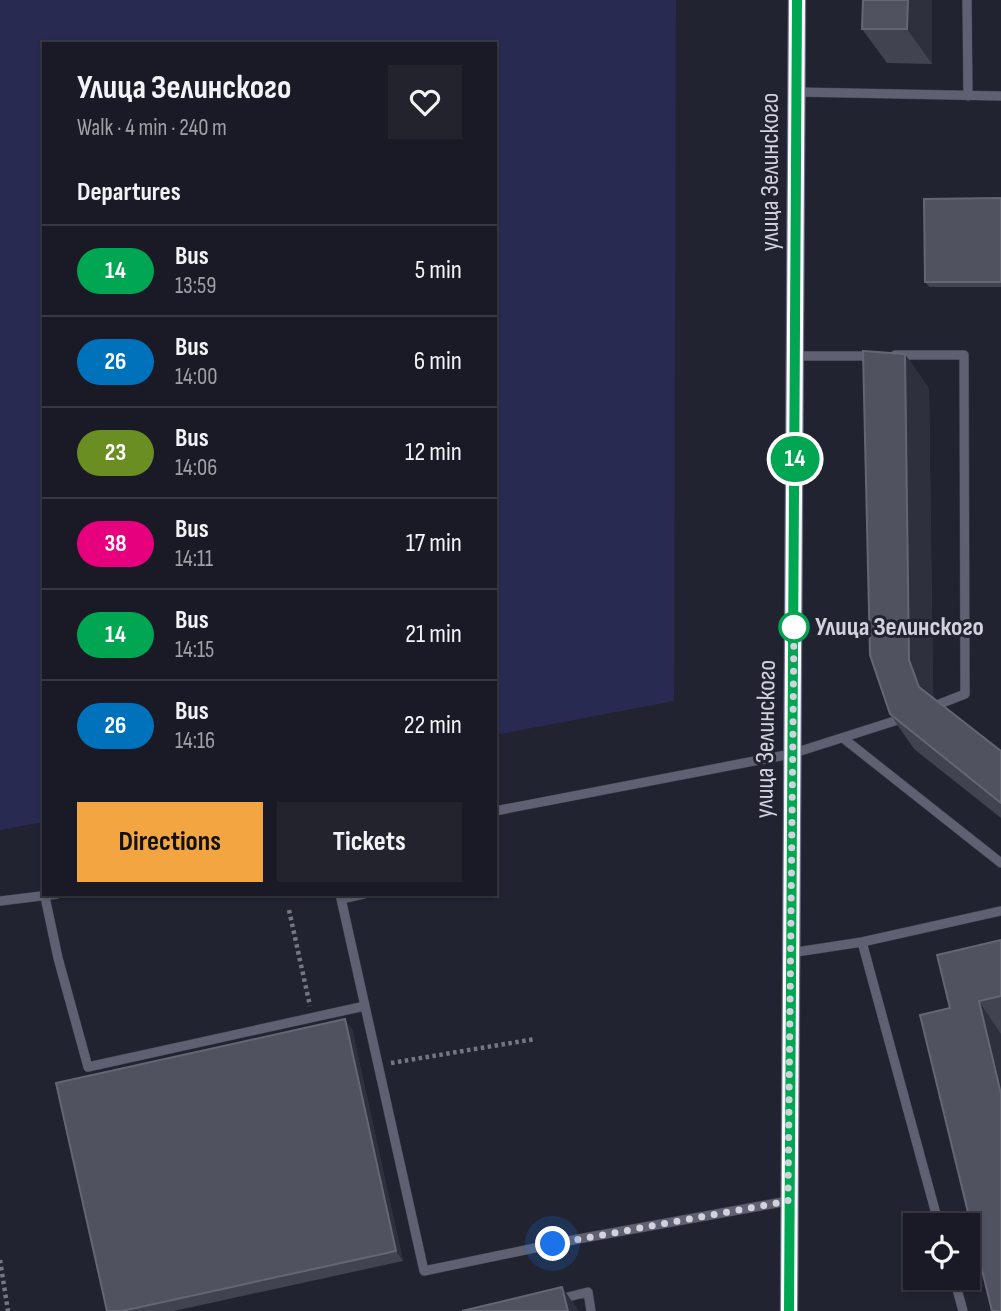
<!DOCTYPE html>
<meta charset="utf-8">
<style>
body{margin:0;font-family:"Sofia Sans Condensed",sans-serif;background:#22232d;color:#f1f3f6;height:100vh;display:flex;flex-direction:column;font-size:26px;white-space:nowrap}
*{box-sizing:border-box;margin:0}
p{font-size:23px;color:#9fa1a7}
.icon{flex:none;width:38px;height:38px;fill:none;stroke:currentColor;stroke-width:2;stroke-linecap:round;stroke-linejoin:round}
.map{position:relative;flex:1;overflow:hidden}
.details{position:absolute;left:42px;top:42px;width:455px;height:854px;display:flex;flex-direction:column;background:#191a25;border-radius:0px;box-shadow:0 2px 5px #0004,0 0 0 2px #373842}
.details>*{flex:none}
.badge{padding:0 14px;border-radius:23px;font-size:24px;line-height:46px}
.controls{position:absolute;left:903px;top:1213px;display:grid;gap:14px}
.controls a{display:grid;place-items:center;width:77px;height:77px;border-radius:0px;background:#191a25;box-shadow:0 2px 5px #0004,0 0 0 2px #373842;font-size:35px}
.you{position:absolute;width:35px;height:35px;margin:-18px;border:5px solid #fff;border-radius:50%;background:#1a73e8;box-shadow:0 0 0 10px #1a73e833}
.map>.badge{position:absolute;translate:-50% -50%;box-shadow:0 0 0 4px #fff}
h2{padding:0 35px;font-size:26px;line-height:63px}
.round{display:grid;place-items:center;flex:none;width:74px;height:74px;border-radius:0px;background:#22232d}
.summary{display:flex;align-items:center;justify-content:space-between;height:119px;padding:0 35px}
h1{font-size:33px;font-weight:700;line-height:52px}
.button{display:flex;gap:14px;margin-top:auto;padding:14px 35px}
.button a{flex:1;height:80px;border-radius:0px;background:#f2a541;color:#111;font-size:28px;font-weight:700;line-height:80px;text-align:center}
.button a+a{background:#22232d;color:#f1f3f6}
ul{padding:0;list-style:none}
li{display:flex;align-items:center;gap:21px;height:91px;padding:0 35px;border-top:2px solid #373842}
li div{flex:1}
li b{display:block;font-size:26px}
li em{font-style:normal}
li .badge{min-width:77px;font-weight:700;text-align:center}
.map>svg:first-child{display:block}
.green{fill:#282a52}
.lines{fill:none;stroke-linecap:round;stroke-linejoin:round}
.lane-casing{stroke:#3e3f4b;stroke-width:10}
.secondary-casing{stroke:#3e3f4b;stroke-width:19}
.path{stroke:#767783;stroke-width:4.5;stroke-dasharray:3.5 3.5;stroke-linecap:butt}
.lane{stroke:#5f6172;stroke-width:9}
.secondary{stroke:#727697;stroke-width:18}
.wall{fill:#414351}
.shaded-wall{fill:#2e303e}
.building{fill:#505260;stroke:#646674;stroke-width:2}
.line-casing{stroke:#fff;stroke-width:16}
.line{stroke:#00a651;stroke-width:10}
.walk{stroke:#d1d2dc;stroke-width:7;stroke-dasharray:0 12.6}
.stop-dot{fill:#fff;stroke:#00a651;stroke-width:3.5}
.labels{text-anchor:middle;dominant-baseline:central;stroke-width:6;stroke-linejoin:round;paint-order:stroke}
.street-label{font-size:26px;fill:#d1d2dc;stroke:#212331}
.stop-label{font-size:26px;font-weight:bold;fill:#d1d2dc;stroke:#212331;text-anchor:start}
</style>
<div class="map">
<svg width="1001" height="1311" viewBox="0 0 1001 1311">
<rect width="100%" height="100%" fill="#212331"/>
<path class="green" d="M 0,0 L 676,0 L 674,701 L 495,735 L 495,44 L 44,44 L 44,822 L 0,830 Z"/>
<g class="lines">
<defs>
<path id="lane" d="M 967,0 L 968,96
M 797,92 L 1001,96
M 895,355 L 964,355 L 965,694 L 937,705
M 795,356 L 874,356
M 843,738 L 1001,863
M 495,811 L 791,754 L 904,718
M 340,894 L 365,1006
M 45,897 L 58,958 L 88,1067 L 365,1006 L 424,1271 L 578,1239 L 788,1201
M 341,899 L 364,894
M 0,901 L 57,894
M 862,942 L 939,1225
M 790,953 L 862,942 L 1001,911
M 954,1278 L 963,1311
M 560,1299 L 588,1292 L 591,1311"/>
<path id="secondary" d="M 789,1311 L 797,0"/>
</defs>
<use href="#lane" class="lane-casing"/>
<use href="#secondary" class="secondary-casing"/>
<path class="path" d="M 289,910 L 310,1006
M 391,1063 L 535,1039
M 0,1260 L 8,1311"/>
<use href="#lane" class="lane"/>
<use href="#secondary" class="secondary"/>
</g>
<path class="wall" d="M 932,0 L 932,64 L 887,63 L 862,29 Z
M 1001,198 L 1001,287 L 929,287 L 925,282 Z
M 905,354 L 929,389 L 933,695 L 935,699 L 1001,751 L 1001,818 L 914,749 L 890,714 Z
M 1001,940 L 1001,1311 L 950,1008 Z
M 352,1029 L 403,1261 L 174,1311 L 107,1311 Z"/>
<path class="shaded-wall" d="M 908,0 L 932,0 L 932,64 L 907,29 Z
M 905,354 L 929,389 L 933,695 L 943,722 L 919,687 L 909,660 Z
M 979,1001 L 1001,1034 L 1001,1094 Z
M 345,1019 L 352,1029 L 403,1261 L 396,1251 Z
M 562,1287 L 579,1311 L 568,1311 Z"/>
<path class="building" d="M 863,0 L 908,0 L 907,29 L 862,29 Z
M 1001,198 L 1001,282 L 925,282 L 924,199 Z
M 863,351 L 905,354 L 909,660 L 919,687 L 1001,751 L 1001,803 L 890,714 L 870,655 Z
M 1001,940 L 1001,996 L 979,1001 L 1001,1094 L 1001,1311 L 992,1311 L 920,1015 L 950,1008 L 937,955 Z
M 345,1019 L 396,1251 L 122,1311 L 107,1311 L 56,1083 Z
M 562,1287 L 568,1311 L 462,1311 Z"/>
<g class="lines">
<defs>
<path id="line" d="M 789,1311 L 797,0"/>
</defs>
<use href="#line" class="line-casing"/>
<use href="#line" class="line"/>
<path class="walk" d="M 553,1244 L 788,1201 L 794,627"/>
</g>
<circle class="stop-dot" cx="794" cy="627" r="14"/>
<g class="labels">
<g class="street-label">
<text transform="translate(770 172) rotate(-90)">улица Зелинского</text>
<text transform="translate(766 739) rotate(-89)">улица Зелинского</text>
</g>
<g class="stop-label">
<text x="815" y="627">Улица Зелинского</text>
</g>
</g>
</svg>
<div class="controls">
<a><svg class="icon" aria-label="locate" viewBox="0 0 24 24"><circle cx="12" cy="12" r="6"/><path d="M12 2v4M12 18v4M2 12h4M18 12h4"/></svg></a>
</div>
<div class="you" style="left:553px;top:1244px"></div>
<b class="badge" style="left:795px;top:459px;background:#00a651;color:#fff">14</b>
<section class="details">
<div class="summary"><div><h1>Улица Зелинского</h1><p>Walk · 4 min · 240 m</p></div><a class="round"><svg class="icon" aria-label="heart" viewBox="0 0 24 24"><path d="M12 20l-8-8c-3-5 5-10 8-4 3-6 11-1 8 4z"/></svg></a></div>
<h2>Departures</h2>
<ul>
<li><span class="badge" style="background:#00a651;color:#fff">14</span><div><b>Bus</b><p>13:59</p></div><em>5 min</em></li>
<li><span class="badge" style="background:#0072bc;color:#fff">26</span><div><b>Bus</b><p>14:00</p></div><em>6 min</em></li>
<li><span class="badge" style="background:#6b8e23;color:#fff">23</span><div><b>Bus</b><p>14:06</p></div><em>12 min</em></li>
<li><span class="badge" style="background:#e6007e;color:#fff">38</span><div><b>Bus</b><p>14:11</p></div><em>17 min</em></li>
<li><span class="badge" style="background:#00a651;color:#fff">14</span><div><b>Bus</b><p>14:15</p></div><em>21 min</em></li>
<li><span class="badge" style="background:#0072bc;color:#fff">26</span><div><b>Bus</b><p>14:16</p></div><em>22 min</em></li>
</ul>
<div class="button"><a>Directions</a><a>Tickets</a></div>
</section>
</div>
